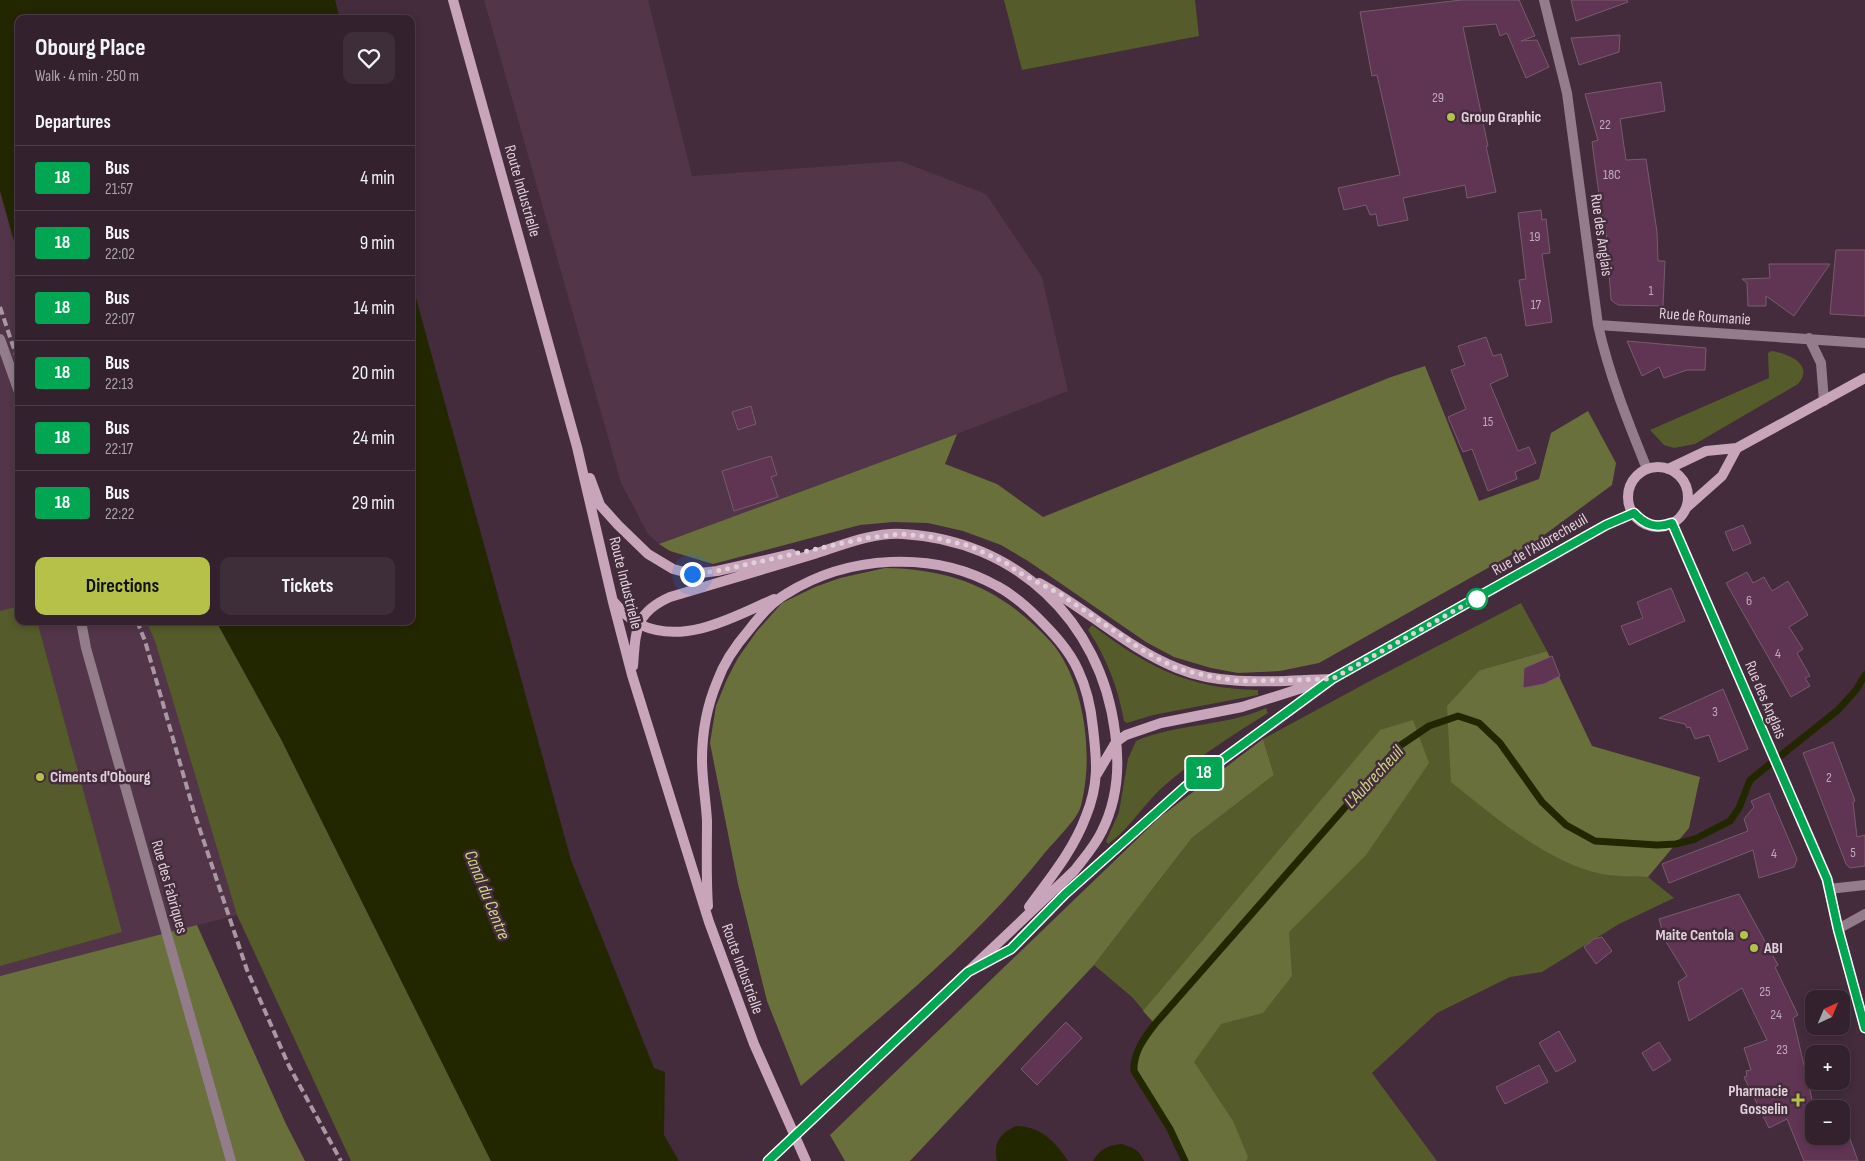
<!DOCTYPE html>
<meta charset="utf-8">
<style>
body{margin:0;font-family:"Sofia Sans Condensed",sans-serif;background:#3e2e39;color:#f1f3f6;height:100vh;display:flex;flex-direction:column;font-size:19px;white-space:nowrap}
*{box-sizing:border-box;margin:0}
p{font-size:16px;color:#a9a3aa}
.icon{flex:none;width:28px;height:28px;fill:none;stroke:currentColor;stroke-width:2;stroke-linecap:round;stroke-linejoin:round}
.map{position:relative;flex:1;overflow:hidden}
.sheet{position:absolute;left:15px;top:15px;width:400px;height:610px;display:flex;flex-direction:column;background:#33212d;border-radius:10px;box-shadow:0 2px 8px #0003,0 0 0 1px #4e3e49}
.sheet>*{flex:none}
.badge{padding:0 10px;border-radius:4px;font-size:18px;line-height:32px}
.needle{width:32px;rotate:44deg}
.tools{position:absolute;left:1805px;top:990px;display:grid;gap:10px}
.tools a{display:grid;place-items:center;width:45px;height:45px;border-radius:10px;background:#33212d;box-shadow:0 2px 8px #0003,0 0 0 1px #4e3e49;font-size:25px}
.you{position:absolute;width:25px;height:25px;margin:-12px;border:4px solid #fff;border-radius:50%;background:#1a73e8;box-shadow:0 0 0 8px #1a73e833}
.map>.badge{position:absolute;translate:-50% -50%;box-shadow:0 0 0 2px #fff}
h2{padding:0 20px;font-size:19px;line-height:45px}
.round{display:grid;place-items:center;flex:none;width:52px;height:52px;border-radius:10px;background:#3e2e39}
.summary{display:flex;align-items:center;justify-content:space-between;height:85px;padding:0 20px}
h1{font-size:24px;font-weight:700;line-height:38px}
.button{display:flex;gap:10px;margin-top:auto;padding:10px 20px}
.button a{flex:1;height:58px;border-radius:10px;background:#b6c149;color:#111;font-size:20px;font-weight:700;line-height:58px;text-align:center}
.button a+a{background:#3e2e39;color:#f1f3f6}
ul{padding:0;list-style:none}
li{display:flex;align-items:center;gap:15px;height:65px;padding:0 20px;border-top:1px solid #4e3e49}
li div{flex:1}
li b{display:block;font-size:19px}
li em{font-style:normal}
li .badge{min-width:55px;font-weight:700;text-align:center}
.map>svg:first-child{display:block}
.built{fill:#523548}
.green{fill:#555b2a}
.forest{fill:#6a703c}
.water{fill:#232700}
.lines{fill:none;stroke-linecap:round;stroke-linejoin:round}
.stream{stroke:#232700;stroke-width:7}
.building{fill:#603553;stroke:#765c6c}
.street{stroke:#937d8a;stroke-width:10}
.secondary{stroke:#c8a5bb;stroke-width:10}
.rail{stroke:#a997a3;stroke-width:4;stroke-dasharray:8 4;stroke-linecap:butt}
.secondary-bridge{stroke:#c8a5bb;stroke-width:10}
.line-casing{stroke:#fff;stroke-width:11}
.line{stroke:#00a651;stroke-width:8}
.walk{stroke:#dfd0d9;stroke-width:5;stroke-dasharray:0 9}
.poi-dot{fill:#b6c149;stroke:#442c3c;stroke-width:2}
.stop-dot{fill:#fff;stroke:#00a651;stroke-width:2.5}
.labels{text-anchor:middle;dominant-baseline:central;stroke-width:5;stroke-linejoin:round;paint-order:stroke}
.number-label{font-size:14px;fill:#bfa9b8}
.poi-label{font-size:16px;font-weight:bold;fill:#dfd0d9;stroke:#442c3c;text-anchor:start}
.street-label{font-size:16px;fill:#dfd0d9;stroke:#442c3c}
.water-label{font-size:18px;font-style:italic;fill:#cad483;stroke:#442c3c}
</style>
<div class="map">
<svg width="1865" height="1161" viewBox="0 0 1865 1161">
<rect width="100%" height="100%" fill="#442c3c"/>
<path class="built" d="M 484,0 L 648,0 L 692,176 L 900,161 L 986,194 L 1042,277 L 1068,391 L 957,434 L 659,544 L 648,534 L 621,483 Z
M 0,191 L 19,259 L 19,621 L 216,621 L 356,889 L 237,915 L 0,976 Z"/>
<path class="green" d="M 1004,0 L 1195,0 L 1199,36 L 1022,70 Z
M 1772,351 C 1788,354 1815,364 1798,384 L 1695,444 L 1674,448 L 1664,445 L 1650,430 L 1769,378 L 1768,353 Z
M 1521,603 L 1547,651 L 1480,670 L 1602,874 L 1648,877 L 1674,898 L 1619,924 L 1542,972 L 1510,977 L 1437,1013 L 1372,1073 L 1437,1161 L 1185,1161 L 1170,1129 L 1134,1071 C 1133,1053 1144,1038 1155,1024 L 1132,997 L 1094,965 L 1192,838 L 1274,775 L 1263,739 L 1368,682 Z
M 19,606 L 19,621 L 37,621 L 122,932 L 0,966 L 0,611 Z
M 146,621 L 216,621 L 281,739 L 491,1161 L 351,1161 L 237,915 L 155,641 Z
M 1092,625 C 1146,666 1188,689 1258,690 L 1258,695 L 1153,715 L 1127,723 L 1124,721 C 1118,688 1107,658 1088,630 Z
M 1266,708 L 1268,713 C 1233,735 1196,758 1164,786 C 1144,803 1130,829 1108,844 L 1106,841 L 1119,812 L 1128,759 L 1136,741 C 1177,723 1224,727 1266,708 Z"/>
<path class="forest" d="M 1425,366 L 1479,501 L 1539,479 L 1551,433 L 1588,411 L 1616,463 L 1612,485 L 1536,541 L 1319,663 L 1280,671 L 1238,673 L 1211,668 L 1174,657 L 1146,642 L 1028,561 L 1001,545 L 963,531 L 928,523 L 893,522 L 860,525 L 713,564 L 670,551 L 659,544 L 957,434 L 945,464 L 997,484 L 1043,517 L 1391,377 Z
M 885,568 C 954,569 1003,590 1050,641 C 1083,677 1093,750 1083,796 C 1082,801 1081,807 1079,811 C 1074,822 1052,844 1043,855 C 974,942 885,1013 801,1086 L 767,1001 L 738,884 L 710,743 L 716,706 L 727,679 L 738,658 L 757,631 L 782,603 L 815,587 L 840,578 Z
M 1547,651 L 1592,746 L 1700,777 L 1689,828 L 1648,877 C 1633,876 1617,877 1602,874 C 1546,862 1495,817 1451,782 L 1447,706 L 1480,670 Z
M 1413,720 L 1429,763 L 1366,855 L 1289,932 L 1292,976 L 1263,1013 L 1221,1024 L 1194,1062 L 1233,1121 L 1248,1157 L 1246,1161 L 1185,1161 L 1170,1129 L 1134,1071 C 1133,1053 1144,1038 1155,1024 L 1143,1011 L 1380,730 Z
M 1263,739 L 1274,775 L 1192,838 L 1094,965 L 910,1161 L 845,1161 L 830,1135 L 1160,817 Z
M 197,925 L 286,1124 L 305,1161 L 0,1161 L 0,976 Z"/>
<path class="water" d="M 0,0 L 335,0 L 340,19 L 19,19 L 19,259 L 0,191 Z
M 411,280 L 571,860 L 654,1068 L 665,1072 L 664,1135 L 679,1161 L 491,1161 L 281,739 L 216,621 L 411,621 Z
M 1016,1126 C 1040,1126 1055,1141 1068,1161 L 997,1161 C 993,1143 1000,1133 1016,1126 Z
M 1122,1144 C 1132,1147 1140,1150 1144,1161 L 1093,1161 C 1100,1149 1108,1145 1122,1144 Z"/>
<g class="lines">
<path class="stream" d="M 1185,1161 L 1170,1129 L 1134,1071 C 1133,1053 1144,1038 1155,1024 L 1398,747 L 1429,726 L 1458,716 L 1479,723 L 1500,743 L 1542,802 L 1566,825 L 1595,841 L 1657,845 L 1676,844 L 1695,839 L 1730,821 L 1739,808 L 1750,780 L 1838,710 L 1856,690 L 1865,675"/>
</g>
<path class="building" d="M 1461,0 L 1519,0 L 1535,36 L 1521,41 L 1537,40 L 1549,67 L 1526,78 L 1507,33 L 1500,36 L 1496,24 L 1463,27 L 1488,146 L 1486,146 L 1496,192 L 1467,198 L 1465,185 L 1403,198 L 1408,220 L 1378,226 L 1376,214 L 1370,215 L 1366,205 L 1344,210 L 1338,188 L 1400,175 L 1377,75 L 1372,76 L 1360,12 Z
M 1571,0 L 1627,0 L 1628,2 L 1576,21 Z
M 1620,35 L 1619,52 L 1579,65 L 1571,38 Z
M 1661,82 L 1665,111 L 1620,119 L 1626,160 L 1646,159 L 1657,232 L 1658,261 L 1665,261 L 1663,306 L 1618,305 L 1611,300 L 1606,231 L 1604,232 L 1592,142 L 1598,140 L 1585,94 Z
M 1541,210 L 1542,220 L 1546,219 L 1550,253 L 1542,254 L 1552,322 L 1526,326 L 1519,280 L 1526,279 L 1518,213 Z
M 1836,250 L 1865,250 L 1865,316 L 1830,314 Z
M 1769,264 L 1830,264 L 1794,316 L 1766,296 L 1766,306 L 1748,306 L 1747,283 L 1742,279 L 1770,278 Z
M 1486,337 L 1493,356 L 1501,354 L 1508,376 L 1490,384 L 1518,451 L 1529,447 L 1536,463 L 1515,472 L 1517,479 L 1488,491 L 1472,449 L 1463,452 L 1448,417 L 1466,409 L 1451,370 L 1465,365 L 1458,346 Z
M 1627,341 L 1706,348 L 1705,370 L 1687,370 L 1664,378 L 1659,367 L 1642,376 Z
M 751,406 L 756,424 L 738,430 L 732,412 Z
M 771,456 L 777,475 L 771,477 L 778,497 L 734,511 L 722,471 Z
M 1743,525 L 1751,543 L 1733,551 L 1725,532 Z
M 1747,572 L 1753,583 L 1764,577 L 1772,591 L 1788,581 L 1808,615 L 1789,627 L 1803,649 L 1797,653 L 1810,676 L 1805,678 L 1810,686 L 1791,697 L 1726,583 Z
M 1671,588 L 1685,621 L 1629,645 L 1621,626 L 1643,618 L 1637,602 Z
M 1552,656 L 1560,676 L 1544,684 L 1523,688 L 1524,668 Z
M 1723,689 L 1748,749 L 1719,762 L 1709,735 L 1695,739 L 1690,727 L 1687,728 L 1685,724 L 1659,718 Z
M 1833,742 L 1855,801 L 1853,802 L 1857,837 L 1865,835 L 1865,866 L 1850,868 L 1846,864 L 1803,753 Z
M 1769,793 L 1797,859 L 1794,867 L 1759,878 L 1753,850 L 1669,883 L 1662,864 L 1748,831 L 1744,819 L 1754,807 L 1751,801 Z
M 1739,894 L 1778,965 L 1775,967 L 1798,1015 L 1793,1018 L 1814,1108 L 1814,1136 L 1820,1136 L 1820,1139 L 1827,1136 L 1841,1136 L 1841,1130 L 1846,1128 L 1858,1161 L 1804,1161 L 1787,1119 L 1769,1128 L 1744,1077 L 1747,1076 L 1746,1071 L 1751,1070 L 1744,1048 L 1767,1040 L 1742,988 L 1689,1021 L 1678,982 L 1687,976 L 1665,940 L 1659,919 Z
M 1602,937 L 1612,951 L 1596,964 L 1584,947 L 1594,939 Z
M 1066,1022 L 1082,1038 L 1037,1085 L 1021,1069 Z
M 1559,1031 L 1576,1061 L 1556,1072 L 1539,1043 Z
M 1659,1042 L 1671,1060 L 1653,1071 L 1642,1053 Z
M 1539,1065 L 1548,1082 L 1505,1104 L 1496,1087 Z"/>
<g class="lines">
<path class="street" d="M 1544,0 L 1567,93 L 1598,325 C 1609,375 1628,422 1647,469
M 1598,325 L 1865,343
M 1809,338 L 1821,363 L 1824,401
M 0,339 L 19,392
M 1672,523 L 1827,879 L 1838,929 L 1865,1028
M 81,621 L 86,648 L 231,1161
M 1829,889 L 1865,885
M 1838,929 L 1865,914"/>
<path class="secondary" d="M 453,0 L 577,447 L 613,602 L 632,675 L 709,922 L 754,1044 L 806,1161
M1628 497a30 30 0 1 1 60 0a30 30 0 1 1-60 0Z
M 1668,469 L 1706,451 L 1737,448
M 590,478 L 600,505 L 618,525 L 648,554 L 673,569 L 692,574 L 717,571 L 792,554
M 1686,508 L 1722,476 L 1737,448 L 1865,378
M 1039,583 C 1086,608 1127,648 1177,668 C 1225,688 1281,680 1332,679
M 614,602 C 622,611 630,620 641,625 C 685,645 734,617 774,599
M 633,666 C 636,631 634,613 670,597 C 717,583 764,569 811,555 C 840,546 872,532 903,534 C 1015,540 1101,620 1115,732 C 1120,766 1118,799 1102,831 C 1095,846 1084,858 1074,871 L 844,1089
M 1097,774 L 1116,742 L 1126,735 L 1161,723 L 1242,707 L 1321,682
M 708,906 C 706,878 707,849 707,821 C 706,801 702,780 702,760 C 702,734 707,706 717,682 C 724,662 736,645 749,630 C 759,617 772,602 786,594 C 848,555 933,550 997,586 C 1012,594 1026,606 1038,618 C 1053,633 1069,650 1078,670 C 1087,689 1091,708 1093,728 C 1097,762 1099,784 1086,816 C 1073,851 1050,878 1029,907
M 980,966 L 1011,949 L 1065,894 L 1185,787 L 1332,679 L 1606,525 L 1634,513"/>
<path class="rail" d="M 0,307 L 19,364
M 137,621 L 145,641 L 194,812 L 247,970 L 289,1066 L 341,1161"/>
<path class="secondary-bridge" d="M 768,1161 L 844,1089"/>
</g>
<g class="lines">
<defs>
<path id="line" d="M 768,1161 L 968,972 L 1011,949 L 1065,894 L 1185,787 L 1332,679 L 1606,525 L 1634,513 C 1645,525 1656,529 1672,523 L 1827,879 L 1838,929 L 1865,1028"/>
</defs>
<use href="#line" class="line-casing"/>
<use href="#line" class="line"/>
<path class="walk" d="M 692,574 L 717,571 L 866,538 L 900,534 L 932,537 L 970,546 L 1006,563 L 1018,572 L 1060,594 L 1147,653 L 1178,669 L 1208,676 L 1238,681 L 1332,679 L 1479,597 L 1477,599"/>
</g>
<g class="poi-dot">
<circle cx="1451" cy="117" r="5"/>
<circle cx="40" cy="777" r="5"/>
<circle cx="1744" cy="935" r="5"/>
<circle cx="1754" cy="948" r="5"/>
<path d="M1795.5 1092.5h5v5h5v5h-5v5h-5v-5h-5v-5h5z"/>
</g>
<circle class="stop-dot" cx="1477" cy="599" r="10"/>
<g class="labels">
<g class="number-label">
<text x="1438" y="97">29</text>
<text x="1605" y="124">22</text>
<text x="1612" y="174">18C</text>
<text x="1535" y="236">19</text>
<text x="1651" y="290">1</text>
<text x="1536" y="304">17</text>
<text x="1488" y="421">15</text>
<text x="1749" y="600">6</text>
<text x="1778" y="653">4</text>
<text x="1715" y="711">3</text>
<text x="1829" y="777">2</text>
<text x="1853" y="852">5</text>
<text x="1774" y="853">4</text>
<text x="1765" y="991">25</text>
<text x="1776" y="1014">24</text>
<text x="1782" y="1049">23</text>
</g>
<g class="poi-label">
<text x="1461" y="117">Group Graphic</text>
<text x="50" y="777">Ciments d'Obourg</text>
<text x="1734" y="935" text-anchor="end">Maite Centola</text>
<text x="1764" y="948">ABI</text>
<text x="1788" y="1091" text-anchor="end">Pharmacie<tspan x="1788" dy="18">Gosselin</tspan></text>
</g>
<g class="street-label">
<text transform="translate(522 191) rotate(74)">Route Industrielle</text>
<text transform="translate(1601 235) rotate(82)">Rue des Anglais</text>
<text transform="translate(1705 317) rotate(4)">Rue de Roumanie</text>
<text transform="translate(1540 545) rotate(-30)">Rue de l'Aubrecheuil</text>
<text transform="translate(625 583) rotate(76)">Route Industrielle</text>
<text transform="translate(1765 700) rotate(67)">Rue des Anglais</text>
<text transform="translate(169 887) rotate(74)">Rue des Fabriques</text>
<text transform="translate(742 969) rotate(70)">Route Industrielle</text>
</g>
<g class="water-label">
<text transform="translate(1374 777) rotate(-47)">L'Aubrecheuil</text>
<text transform="translate(487 895) rotate(68)">Canal du Centre</text>
</g>
</g>
</svg>
<div class="tools">
<a><svg class="needle" viewBox="-14 -14 28 28"><path d="M0-13l5 13h-10z" fill="#e53935"/><path d="M0 13l5-13h-10z" fill="#a9a3aa"/></svg></a>
<a>+</a>
<a>−</a>
</div>
<div class="you" style="left:692px;top:574px"></div>
<b class="badge" style="left:1204px;top:773px;background:#00a651;color:#fff">18</b>
<section class="sheet">
<div class="summary"><div><h1>Obourg Place</h1><p>Walk · 4 min · 250 m</p></div><a class="round"><svg class="icon" aria-label="heart" viewBox="0 0 24 24"><path d="M12 20l-8-8c-3-5 5-10 8-4 3-6 11-1 8 4z"/></svg></a></div>
<h2>Departures</h2>
<ul>
<li><span class="badge" style="background:#00a651;color:#fff">18</span><div><b>Bus</b><p>21:57</p></div><em>4 min</em></li>
<li><span class="badge" style="background:#00a651;color:#fff">18</span><div><b>Bus</b><p>22:02</p></div><em>9 min</em></li>
<li><span class="badge" style="background:#00a651;color:#fff">18</span><div><b>Bus</b><p>22:07</p></div><em>14 min</em></li>
<li><span class="badge" style="background:#00a651;color:#fff">18</span><div><b>Bus</b><p>22:13</p></div><em>20 min</em></li>
<li><span class="badge" style="background:#00a651;color:#fff">18</span><div><b>Bus</b><p>22:17</p></div><em>24 min</em></li>
<li><span class="badge" style="background:#00a651;color:#fff">18</span><div><b>Bus</b><p>22:22</p></div><em>29 min</em></li>
</ul>
<div class="button"><a>Directions</a><a>Tickets</a></div>
</section>
</div>
